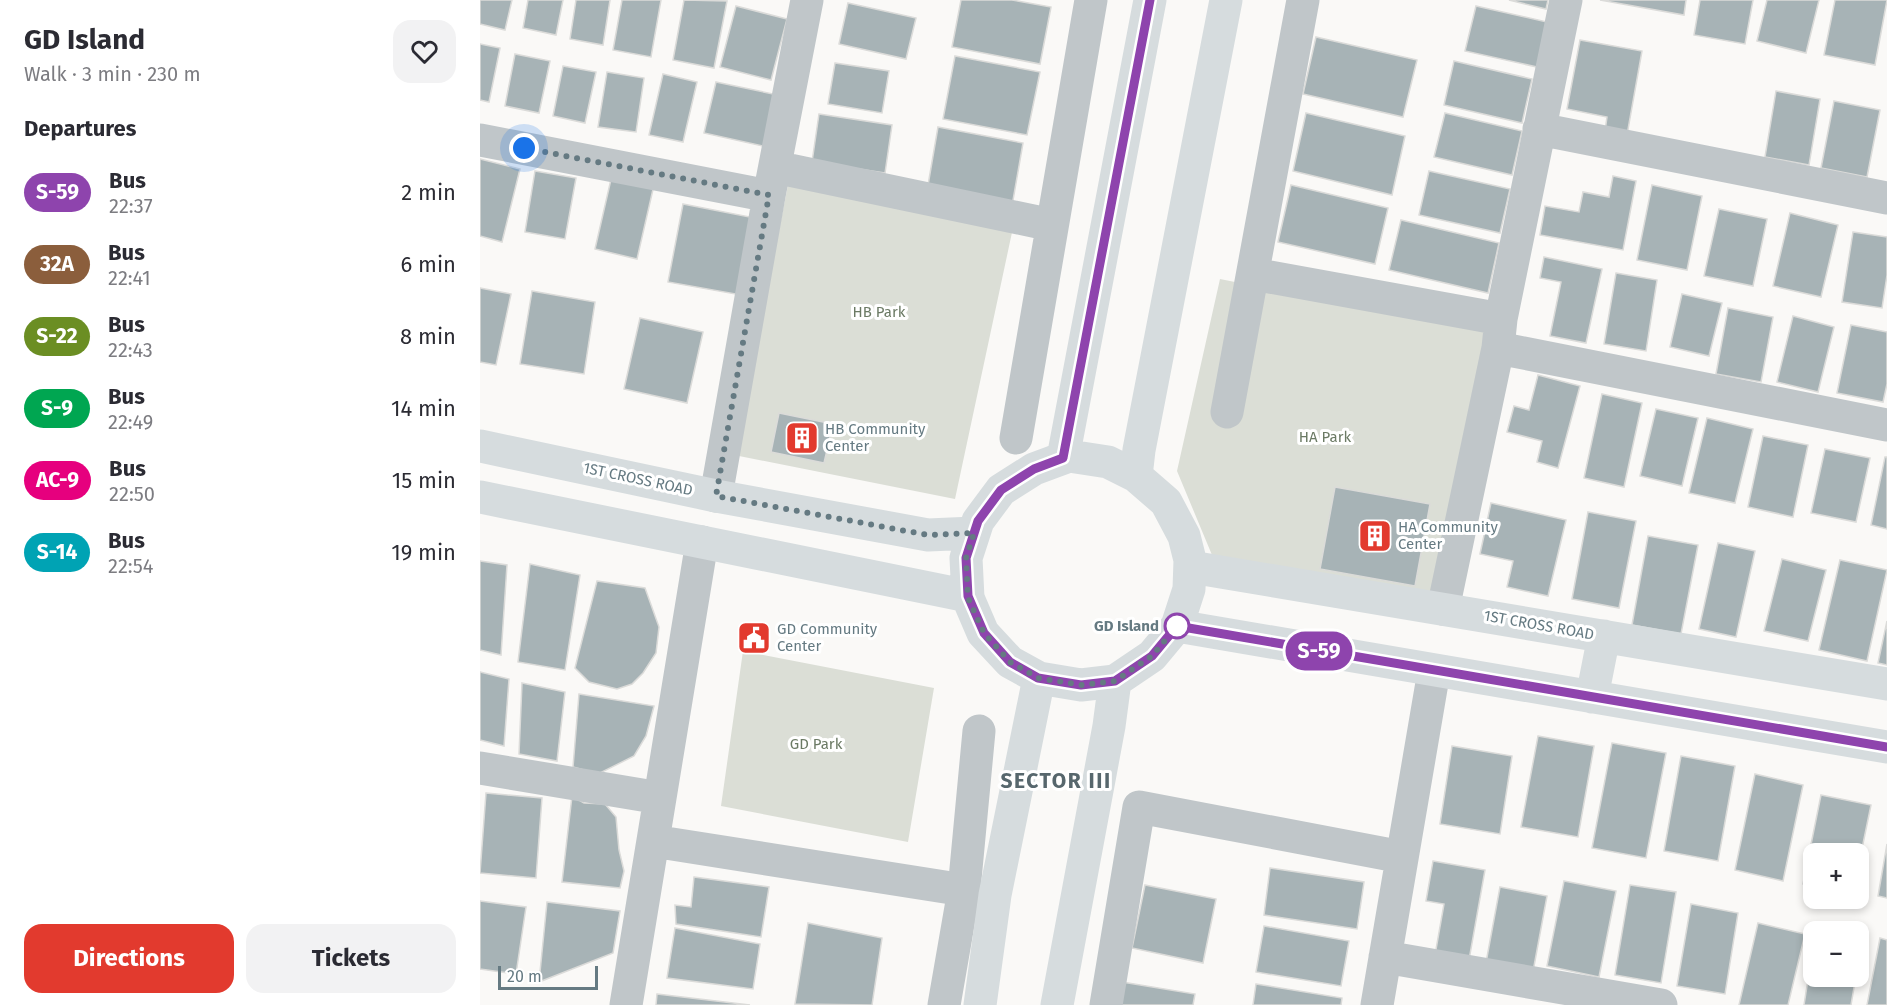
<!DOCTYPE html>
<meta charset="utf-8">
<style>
body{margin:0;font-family:"Fira Sans",sans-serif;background:#f2f2f3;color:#2b2b33;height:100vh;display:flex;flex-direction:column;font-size:22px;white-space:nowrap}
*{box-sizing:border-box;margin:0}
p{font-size:20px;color:#7c7c81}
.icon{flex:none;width:33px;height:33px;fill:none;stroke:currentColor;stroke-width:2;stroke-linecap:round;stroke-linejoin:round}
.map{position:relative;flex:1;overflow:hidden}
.side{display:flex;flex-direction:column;background:#fff;width:480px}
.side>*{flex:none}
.badge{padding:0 12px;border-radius:20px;font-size:21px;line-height:39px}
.tools{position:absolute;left:1323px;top:843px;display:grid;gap:12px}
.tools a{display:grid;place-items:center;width:66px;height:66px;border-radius:12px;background:#fff;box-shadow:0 3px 9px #0003;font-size:30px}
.scale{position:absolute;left:18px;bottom:15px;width:100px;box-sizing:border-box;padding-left:6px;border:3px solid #657a82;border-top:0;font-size:16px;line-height:21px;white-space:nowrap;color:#657a82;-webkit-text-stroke:4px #fff;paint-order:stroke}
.you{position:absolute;width:30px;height:30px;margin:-15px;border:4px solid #fff;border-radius:50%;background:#1a73e8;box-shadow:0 0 0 9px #1a73e833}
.map>.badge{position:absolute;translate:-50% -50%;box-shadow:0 0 0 3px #fff}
h2{padding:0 24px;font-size:22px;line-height:54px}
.round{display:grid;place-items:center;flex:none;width:63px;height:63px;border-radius:18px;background:#f2f2f3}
.summary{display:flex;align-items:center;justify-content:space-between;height:102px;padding:0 24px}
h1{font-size:28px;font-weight:700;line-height:45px}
.primary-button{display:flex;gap:12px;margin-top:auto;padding:12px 24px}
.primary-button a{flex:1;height:69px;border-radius:18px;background:#e23a2e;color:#fff;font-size:24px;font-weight:700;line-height:69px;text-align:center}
.primary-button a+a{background:#f2f2f3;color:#2b2b33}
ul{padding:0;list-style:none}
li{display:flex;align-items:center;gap:18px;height:72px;padding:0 24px}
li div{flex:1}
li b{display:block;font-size:22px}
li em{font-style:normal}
li .badge{min-width:66px;font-weight:700;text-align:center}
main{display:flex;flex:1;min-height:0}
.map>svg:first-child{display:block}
.green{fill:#dbded6}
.building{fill:#a7b3b6;stroke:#dbdbd9;stroke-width:1.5}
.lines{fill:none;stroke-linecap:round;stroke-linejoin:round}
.street{stroke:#c0c6c9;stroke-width:33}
.secondary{stroke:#d6dcde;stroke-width:33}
.line-casing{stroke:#fff;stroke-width:14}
.line{stroke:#8e44ad;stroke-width:9}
.walk{stroke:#657a82;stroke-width:6;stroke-dasharray:0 10.8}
.stop-dot{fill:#fff;stroke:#8e44ad;stroke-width:3}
.labels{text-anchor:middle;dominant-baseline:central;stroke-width:6;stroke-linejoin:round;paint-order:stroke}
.park-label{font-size:15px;fill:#6b7a64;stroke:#fff}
.poi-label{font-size:15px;fill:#657a82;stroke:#fff;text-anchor:start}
.street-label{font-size:15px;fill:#657a82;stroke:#fff}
.stop-label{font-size:15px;font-weight:bold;fill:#657a82;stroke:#fff;text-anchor:end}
.district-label{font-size:21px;font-weight:bold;letter-spacing:1.5px;fill:#57676d;stroke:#fff}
</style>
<main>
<section class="side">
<div class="summary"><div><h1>GD Island</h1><p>Walk · 3 min · 230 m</p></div><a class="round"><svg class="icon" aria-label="heart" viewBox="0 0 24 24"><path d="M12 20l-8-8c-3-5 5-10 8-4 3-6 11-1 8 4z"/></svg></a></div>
<h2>Departures</h2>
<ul>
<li><span class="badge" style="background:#8e44ad;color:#fff">S-59</span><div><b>Bus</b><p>22:37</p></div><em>2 min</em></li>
<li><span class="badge" style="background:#8b5e3c;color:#fff">32A</span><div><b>Bus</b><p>22:41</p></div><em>6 min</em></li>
<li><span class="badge" style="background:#6b8e23;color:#fff">S-22</span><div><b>Bus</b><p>22:43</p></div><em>8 min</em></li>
<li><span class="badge" style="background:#00a651;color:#fff">S-9</span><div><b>Bus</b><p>22:49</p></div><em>14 min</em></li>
<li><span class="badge" style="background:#e6007e;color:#fff">AC-9</span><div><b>Bus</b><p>22:50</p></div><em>15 min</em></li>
<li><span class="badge" style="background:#00a3b4;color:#fff">S-14</span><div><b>Bus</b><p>22:54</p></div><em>19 min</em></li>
</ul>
<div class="primary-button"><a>Directions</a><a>Tickets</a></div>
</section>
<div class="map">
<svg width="1407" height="1005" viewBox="0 0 1407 1005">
<rect width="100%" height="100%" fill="#faf9f7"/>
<path class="green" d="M 310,175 L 534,223 L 475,499 L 254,455 Z
M 740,279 L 1010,333 L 956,594 L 732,555 L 697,471 Z
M 263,651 L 454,688 L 428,842 L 241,806 Z"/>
<path class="building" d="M 0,0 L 32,0 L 25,30 L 0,24 Z
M 48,0 L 83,0 L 76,35 L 43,28 Z
M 96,0 L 130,0 L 123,45 L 90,39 Z
M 142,0 L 181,0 L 171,57 L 133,50 Z
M 204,0 L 247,1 L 234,68 L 193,60 Z
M 481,0 L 532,0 L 571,7 L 560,64 L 472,47 Z
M 1029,0 L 1068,0 L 1066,9 Z
M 1120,0 L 1206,0 L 1204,15 Z
M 1220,0 L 1273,0 L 1265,44 L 1214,35 Z
M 1287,0 L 1339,0 L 1326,53 L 1277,41 Z
M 1355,0 L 1407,0 L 1395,65 L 1344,55 Z
M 368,3 L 436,18 L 426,59 L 359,44 Z
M 256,6 L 307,19 L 291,80 L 240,67 Z
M 996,6 L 1067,22 L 1057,67 L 985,51 Z
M 836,37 L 937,60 L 923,117 L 823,94 Z
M 1100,40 L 1162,51 L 1147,135 L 1125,131 L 1127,117 L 1087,109 Z
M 0,44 L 20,48 L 9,102 L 0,100 Z
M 35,54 L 70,61 L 59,113 L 25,106 Z
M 475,56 L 560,72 L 547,135 L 463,119 Z
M 974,61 L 1052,79 L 1042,123 L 964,105 Z
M 355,63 L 409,71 L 402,113 L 348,104 Z
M 83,66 L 116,72 L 105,123 L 73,116 Z
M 127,72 L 164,78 L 156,132 L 118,127 Z
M 183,74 L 217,82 L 203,142 L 169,135 Z
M 236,82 L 298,95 L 287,147 L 224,133 Z
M 1296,91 L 1340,99 L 1329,165 L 1285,157 Z
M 1354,101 L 1400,110 L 1387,177 L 1341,168 Z
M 826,113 L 925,136 L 912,195 L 813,171 Z
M 965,113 L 1042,131 L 1032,175 L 954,157 Z
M 339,114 L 412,125 L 405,173 L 332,162 Z
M 458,127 L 543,143 L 532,206 L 447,191 Z
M 0,159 L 40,169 L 22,242 L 0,236 Z
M 55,171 L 96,178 L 85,239 L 45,232 Z
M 949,171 L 1030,189 L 1020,233 L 939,215 Z
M 132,175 L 174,185 L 157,259 L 115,249 Z
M 1133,176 L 1156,181 L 1143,250 L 1060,235 L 1065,206 L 1099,212 L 1103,192 L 1129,197 Z
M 811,185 L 908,208 L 895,264 L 798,242 Z
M 1172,185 L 1222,196 L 1207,270 L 1157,260 Z
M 203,204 L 275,218 L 261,295 L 188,282 Z
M 1239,209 L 1287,219 L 1273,286 L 1224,276 Z
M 1310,213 L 1358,225 L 1341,297 L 1293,286 Z
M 921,220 L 1019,243 L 1008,293 L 909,270 Z
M 1373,232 L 1407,237 L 1407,275 L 1402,308 L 1362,302 Z
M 1064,257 L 1122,269 L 1106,343 L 1070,336 L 1081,282 L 1060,278 Z
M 1136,273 L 1177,280 L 1166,351 L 1124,344 Z
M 0,288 L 31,294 L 16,365 L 0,362 Z
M 52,291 L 115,302 L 104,374 L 40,364 Z
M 1202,294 L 1242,303 L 1229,356 L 1190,347 Z
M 1248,308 L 1293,317 L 1281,382 L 1236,374 Z
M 1313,316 L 1354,327 L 1338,392 L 1297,382 Z
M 160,318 L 223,332 L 207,403 L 144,389 Z
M 1371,325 L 1407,332 L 1407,384 L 1403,402 L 1357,393 Z
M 1058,375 L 1100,386 L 1078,468 L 1057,462 L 1062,441 L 1027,432 L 1034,406 L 1049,410 Z
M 1122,394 L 1162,403 L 1144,487 L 1104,478 Z
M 1176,409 L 1218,418 L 1202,486 L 1160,476 Z
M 299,413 L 353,424 L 344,463 L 291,452 Z
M 1227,418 L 1273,429 L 1255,503 L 1209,493 Z
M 1283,436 L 1328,445 L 1313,517 L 1268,507 Z
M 1345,449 L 1390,458 L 1376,522 L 1331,513 Z
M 1405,457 L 1407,457 L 1407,529 L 1391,525 Z
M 855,487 L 950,504 L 935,586 L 840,569 Z
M 1011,503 L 1086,520 L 1068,596 L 1027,587 L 1033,561 L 1000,554 Z
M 1108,512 L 1156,521 L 1139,608 L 1092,599 Z
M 1168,536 L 1218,545 L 1201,634 L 1152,625 Z
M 1238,543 L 1275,551 L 1256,637 L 1219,629 Z
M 1302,559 L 1346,570 L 1328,641 L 1284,631 Z
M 1360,560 L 1407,570 L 1387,661 L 1339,650 Z
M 0,561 L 27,565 L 21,655 L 0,650 Z
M 50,564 L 100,575 L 85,670 L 38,662 Z
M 117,581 L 165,588 L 179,627 L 176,653 L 163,673 L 152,684 L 137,689 L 109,682 L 95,668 Z
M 1407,621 L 1407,665 L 1398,663 Z
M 0,672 L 29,679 L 24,746 L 0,740 Z
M 42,683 L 85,692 L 77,761 L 39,754 Z
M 99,694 L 174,706 L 166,736 L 154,756 L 118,774 L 93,767 Z
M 1058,736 L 1114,746 L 1098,837 L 1041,827 Z
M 1132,743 L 1186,753 L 1166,858 L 1112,848 Z
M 972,746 L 1032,756 L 1020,834 L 960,824 Z
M 1201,756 L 1255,766 L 1238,861 L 1184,851 Z
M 1275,774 L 1323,785 L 1303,881 L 1255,870 Z
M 6,793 L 62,798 L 56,878 L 0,873 Z
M 1341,795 L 1391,805 L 1378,868 L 1378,854 L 1334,854 L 1334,886 L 1323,884 Z
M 92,796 L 104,803 L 125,804 L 136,817 L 139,850 L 144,871 L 140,888 L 82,882 Z
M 1407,844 L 1407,898 L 1398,896 Z
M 953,861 L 1005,870 L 989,960 L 955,955 L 964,904 L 946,901 Z
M 790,868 L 884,882 L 877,929 L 784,915 Z
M 214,877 L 289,887 L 281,937 L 196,924 L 195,905 L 211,907 Z
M 1084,881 L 1136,891 L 1119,977 L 1067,966 Z
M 665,885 L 736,899 L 723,963 L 652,948 Z
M 1150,885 L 1196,892 L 1181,983 L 1135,975 Z
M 1020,887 L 1067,896 L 1052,977 L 1005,968 Z
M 0,901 L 46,907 L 36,974 L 0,969 Z
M 67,902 L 140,911 L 133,953 L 59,982 Z
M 1211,904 L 1258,913 L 1245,994 L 1197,986 Z
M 328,923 L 402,938 L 392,1005 L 315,1004 Z
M 1278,923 L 1325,934 L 1308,1005 L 1259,1005 Z
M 784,926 L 869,941 L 861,986 L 776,972 Z
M 195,928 L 280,944 L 273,989 L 187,978 Z
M 1400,938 L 1407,940 L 1407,1005 L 1387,1005 Z
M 1334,941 L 1334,976 L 1376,976 L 1371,1005 L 1324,1005 Z
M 642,982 L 715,994 L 713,1005 L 638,1005 Z
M 776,984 L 862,998 L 861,1005 L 773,1005 Z
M 177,994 L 270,1005 L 176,1005 Z"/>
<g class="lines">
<path class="street" d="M 1059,129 L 1407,198
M 0,140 L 289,196
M 295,167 L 572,225
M 773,274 L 1021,319
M 1018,348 L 1407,425
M 747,412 L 823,0
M 536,438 L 611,0
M 236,496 L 289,196 L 327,0
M 963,609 L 1018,348 L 1021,319 L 1086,0
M 0,768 L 180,798
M 173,841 L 484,890
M 905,957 L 1181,1005
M 146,1005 L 222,542
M 464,1005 L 484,890 L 499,731
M 626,1005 L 659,807 L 922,857
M 897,1005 L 954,671"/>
<path class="secondary" d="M 0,446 L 236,496 L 448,535 L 494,533
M 589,456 L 628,462 L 656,476 L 686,502 L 704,536 L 710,560 L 709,589 L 697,626 L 672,656 L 635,681 L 601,685 L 559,678 L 530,662 L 503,633 L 488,598 L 486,558 L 498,521 L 521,490 L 554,469 Z
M 583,458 L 670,0
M 656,476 L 659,450 L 746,0
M 0,497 L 488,596
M 711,567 L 1407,684
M 697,626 L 1407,747
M 1112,697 L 1124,636
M 500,1005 L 515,895 L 559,678
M 577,1005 L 629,726 L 635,681"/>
</g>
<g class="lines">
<defs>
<path id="line" d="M 670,0 L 583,458 L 554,469 L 521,490 L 498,521 L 486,558 L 488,596 L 504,633 L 530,662 L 558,678 L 601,685 L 635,681 L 672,656 L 697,626 L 1407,747"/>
</defs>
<use href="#line" class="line-casing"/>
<use href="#line" class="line"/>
<path class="walk" d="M 44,148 L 289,195 L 236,496 L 448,535 L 494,533 L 486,558 L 488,598 L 504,633 L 530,662 L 558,678 L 601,685 L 635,681 L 672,656 L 697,626"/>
</g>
<defs>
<symbol id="building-square" viewBox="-11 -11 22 22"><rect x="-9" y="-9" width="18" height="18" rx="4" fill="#e23a2e" stroke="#fff"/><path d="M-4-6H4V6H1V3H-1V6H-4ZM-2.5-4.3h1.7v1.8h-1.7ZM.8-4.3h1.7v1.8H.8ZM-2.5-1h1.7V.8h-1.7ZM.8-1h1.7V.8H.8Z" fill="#fff"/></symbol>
<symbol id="civic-square" viewBox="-11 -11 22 22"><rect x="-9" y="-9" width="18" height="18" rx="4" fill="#e23a2e" stroke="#fff"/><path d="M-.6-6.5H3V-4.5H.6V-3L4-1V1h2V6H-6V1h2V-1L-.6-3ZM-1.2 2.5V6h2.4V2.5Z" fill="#fff"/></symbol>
</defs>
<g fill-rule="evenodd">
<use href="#building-square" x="303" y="419" width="38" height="38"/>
<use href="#building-square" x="876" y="517" width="38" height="38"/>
<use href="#civic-square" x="255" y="619" width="38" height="38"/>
</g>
<circle class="stop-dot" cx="697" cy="626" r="12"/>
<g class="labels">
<g class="park-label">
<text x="399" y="312">HB Park</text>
<text x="845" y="437">HA Park</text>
<text x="336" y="744">GD Park</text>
</g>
<g class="poi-label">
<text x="345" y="429">HB Community<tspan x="345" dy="17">Center</tspan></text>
<text x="918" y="527">HA Community<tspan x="918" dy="17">Center</tspan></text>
<text x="297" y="629">GD Community<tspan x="297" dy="17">Center</tspan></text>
</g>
<g class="street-label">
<text transform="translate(158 479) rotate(12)">1ST CROSS ROAD</text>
<text transform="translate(1059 625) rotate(10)">1ST CROSS ROAD</text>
</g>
<g class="stop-label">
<text x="679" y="626">GD Island</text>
</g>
<g class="district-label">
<text x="576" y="781">SECTOR III</text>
</g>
</g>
</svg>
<div class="tools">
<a>+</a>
<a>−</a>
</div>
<div class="scale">20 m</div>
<div class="you" style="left:44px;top:148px"></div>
<b class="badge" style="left:839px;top:651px;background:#8e44ad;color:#fff">S-59</b>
</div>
</main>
